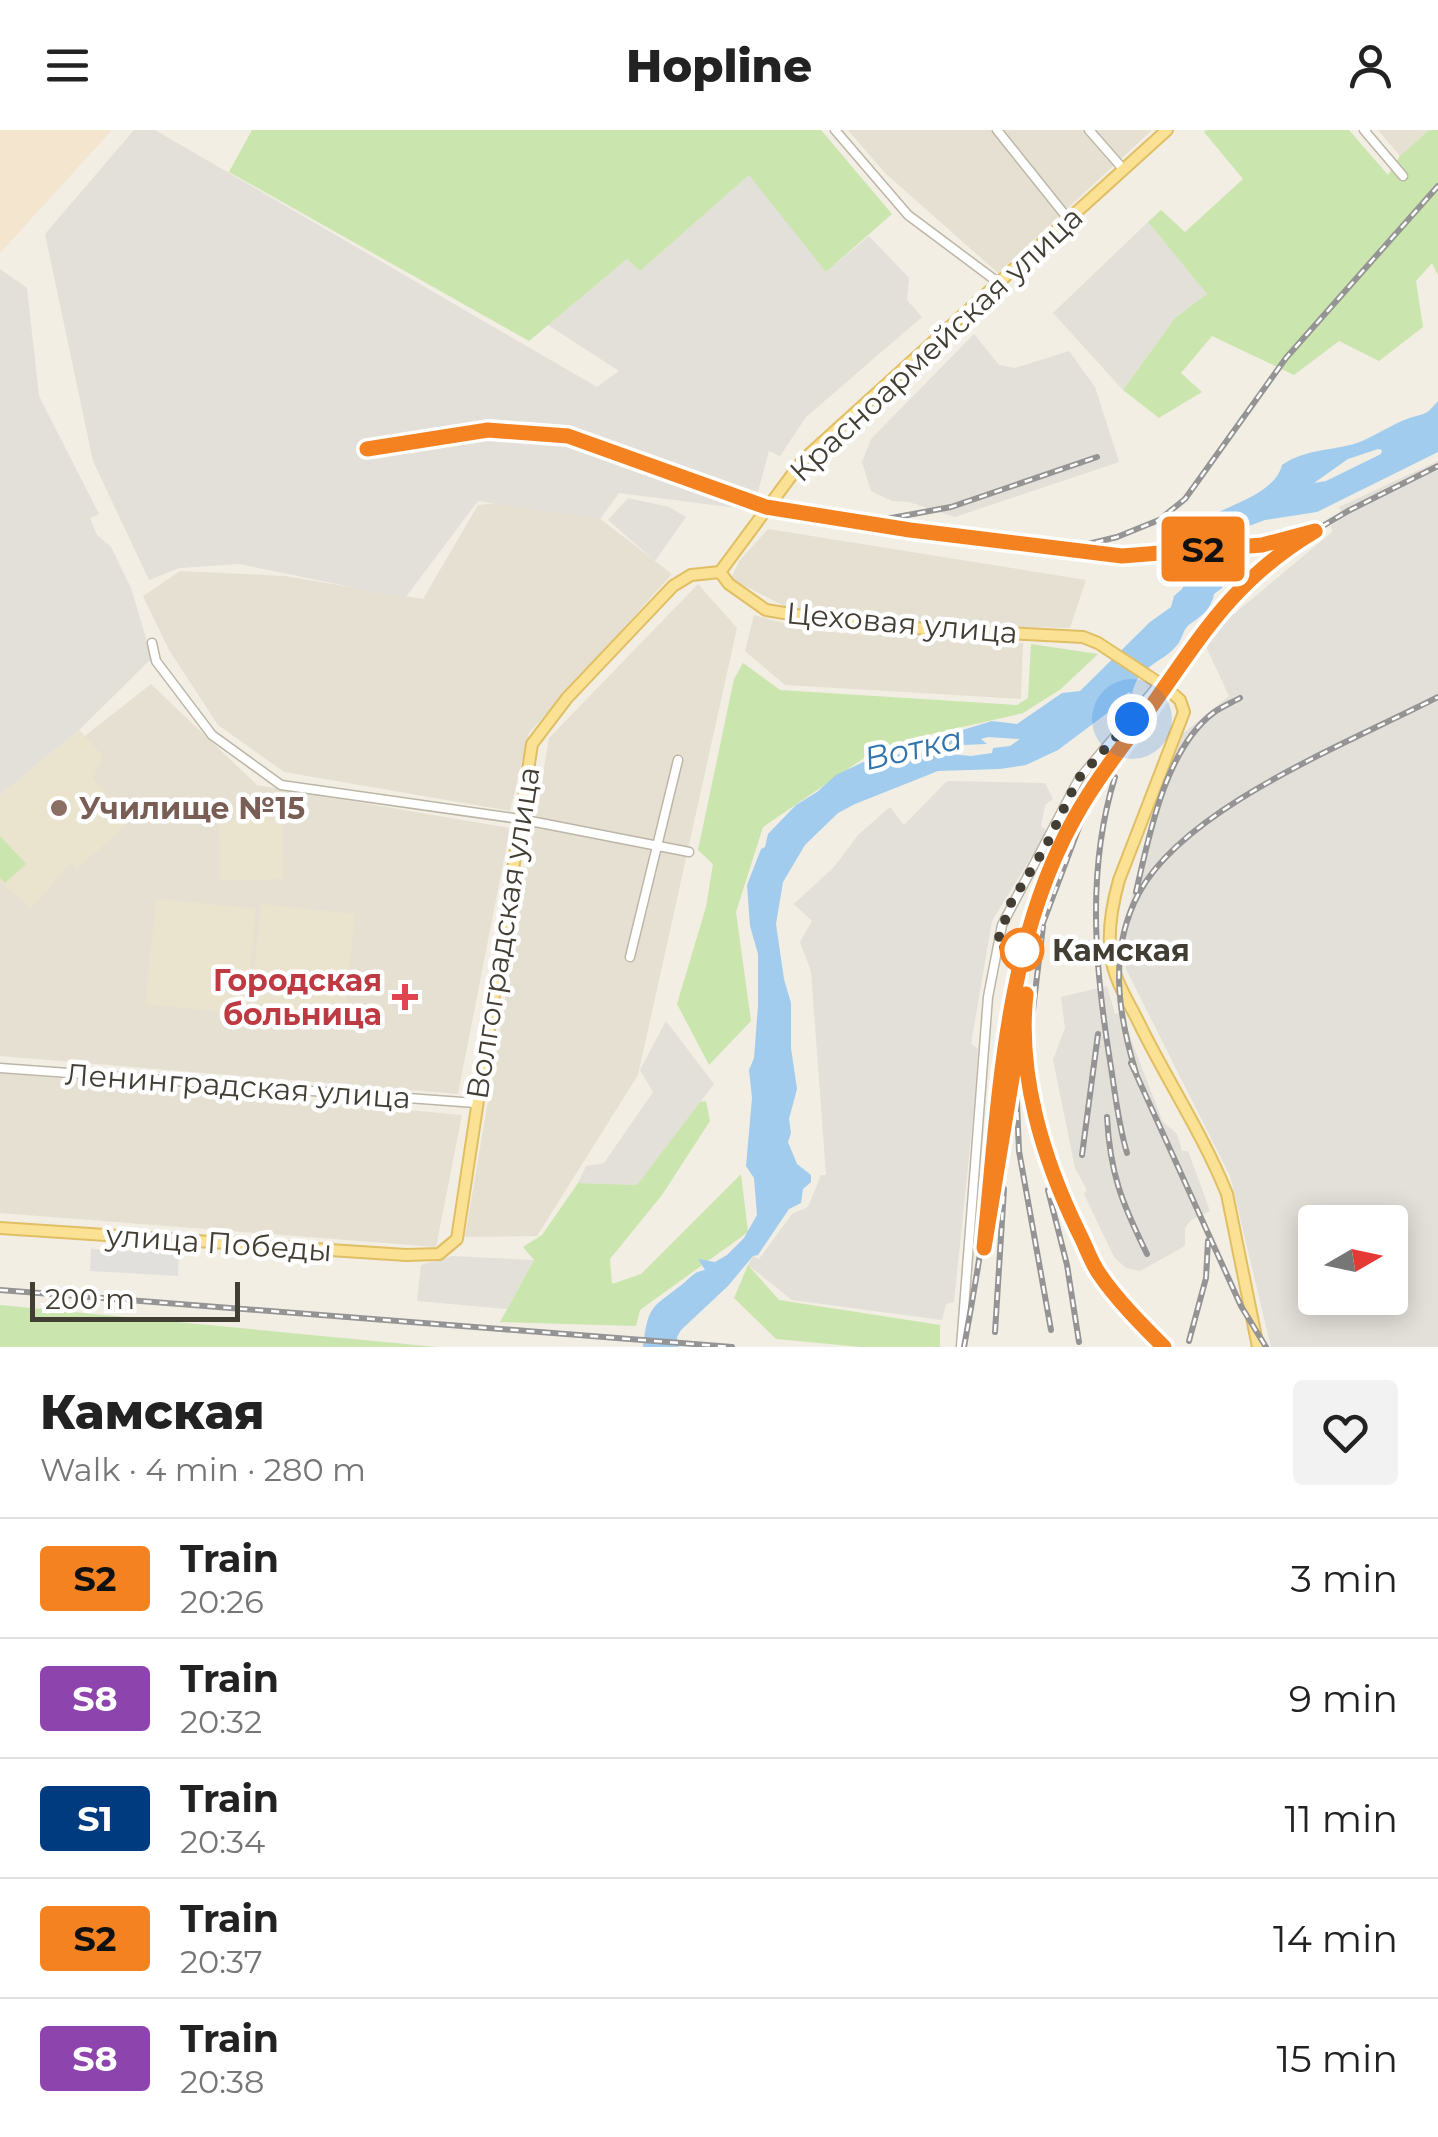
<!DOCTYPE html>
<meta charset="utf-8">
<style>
body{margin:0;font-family:Montserrat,sans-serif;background:#f2f2f2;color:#222;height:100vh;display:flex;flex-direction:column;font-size:38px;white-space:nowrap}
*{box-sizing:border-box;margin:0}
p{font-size:32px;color:#767676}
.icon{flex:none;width:55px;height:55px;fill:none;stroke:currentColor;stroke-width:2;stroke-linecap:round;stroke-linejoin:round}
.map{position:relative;height:1217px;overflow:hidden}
.side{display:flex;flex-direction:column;background:#fff;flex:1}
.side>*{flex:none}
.badge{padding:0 20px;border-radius:8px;font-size:35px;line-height:65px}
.needle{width:65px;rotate:81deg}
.controls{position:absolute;left:1298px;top:1075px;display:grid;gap:20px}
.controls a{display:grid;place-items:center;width:110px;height:110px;border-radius:10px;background:#fff;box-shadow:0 5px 25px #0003;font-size:50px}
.scale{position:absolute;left:30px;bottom:25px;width:210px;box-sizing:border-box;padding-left:10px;border:5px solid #433e34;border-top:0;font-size:28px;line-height:35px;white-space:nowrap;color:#433e34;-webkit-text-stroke:8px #fff;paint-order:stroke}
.you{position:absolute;width:50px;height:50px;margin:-25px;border:8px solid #fff;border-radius:50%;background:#1a73e8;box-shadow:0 0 0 15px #1a73e833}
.map>.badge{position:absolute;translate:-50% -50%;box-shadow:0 0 0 5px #fff}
.round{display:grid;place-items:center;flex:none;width:105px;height:105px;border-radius:10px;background:#f2f2f2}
.overview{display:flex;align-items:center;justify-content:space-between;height:170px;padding:0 40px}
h1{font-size:48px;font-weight:800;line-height:75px}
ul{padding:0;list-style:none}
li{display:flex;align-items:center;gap:30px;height:120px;padding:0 40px;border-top:2px solid #e0e0e0}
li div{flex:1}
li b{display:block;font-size:38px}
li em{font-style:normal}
li .badge{min-width:110px;font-weight:700;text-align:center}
header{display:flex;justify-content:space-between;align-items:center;height:130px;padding:0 40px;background:#fff;font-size:45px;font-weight:800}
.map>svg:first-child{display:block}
.residential{fill:#e5e0d2}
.commercial{fill:#f4e5cf}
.industrial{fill:#e3dfd9;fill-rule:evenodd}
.education{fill:#eae3ce}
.green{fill:#cae5ad}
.parking{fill:#e2e0dc}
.water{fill:#a1ccee;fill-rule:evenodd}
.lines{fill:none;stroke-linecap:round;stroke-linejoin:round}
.minor-casing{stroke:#bdb6a7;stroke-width:11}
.major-casing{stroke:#e0be64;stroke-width:14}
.minor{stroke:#fff;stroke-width:8}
.major{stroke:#fbe193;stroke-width:10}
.rail-casing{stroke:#949494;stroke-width:6}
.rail{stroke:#fff;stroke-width:2.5;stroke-dasharray:8;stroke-linecap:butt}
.line-casing{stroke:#fff;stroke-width:22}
.line{stroke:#f58220;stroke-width:15}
.walk{stroke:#433e34;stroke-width:10;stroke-dasharray:0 18}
.education-dot{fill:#8d6e63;stroke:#fff;stroke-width:4}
.stop-dot{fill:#fff;stroke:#f58220;stroke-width:5}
.health-dot{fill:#e0444e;stroke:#fff;stroke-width:4}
.labels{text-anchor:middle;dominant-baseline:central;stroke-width:9;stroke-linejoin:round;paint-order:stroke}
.street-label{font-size:30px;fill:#433e34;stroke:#fff}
.education-label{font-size:30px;font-weight:bold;fill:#785e54;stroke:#fff;text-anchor:start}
.stop-label{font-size:30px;font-weight:bold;fill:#433e34;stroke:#fff;text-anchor:start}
.health-label{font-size:30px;font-weight:bold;fill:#be3a42;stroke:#fff;text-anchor:end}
.water-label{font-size:32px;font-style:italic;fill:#3174ac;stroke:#fff}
</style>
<header><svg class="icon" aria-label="menu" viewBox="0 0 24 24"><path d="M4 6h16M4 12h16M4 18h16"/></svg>Hopline<svg class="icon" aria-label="person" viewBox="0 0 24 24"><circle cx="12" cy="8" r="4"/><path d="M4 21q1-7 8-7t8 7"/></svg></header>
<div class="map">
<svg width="1438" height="1217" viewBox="0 0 1438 1217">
<rect width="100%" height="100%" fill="#f2eee4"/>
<path class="residential" d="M 848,0 L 1152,0 L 998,143 L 885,43 Z
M 1378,0 L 1429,0 L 1400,26 Z
M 569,365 L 672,444 L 529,603 L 510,681 L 284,642 L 218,595 L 169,520 L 143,466 L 180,441 L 285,446 L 423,469 L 478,375 Z
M 768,399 L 1086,450 L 1070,498 L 853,493 L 790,479 L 731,449 L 739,431 Z
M 698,454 L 737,498 L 638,945 L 537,1106 L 465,1107 L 549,608 Z
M 754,485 L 813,501 L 1023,513 L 1021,569 L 785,555 L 745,521 Z
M 151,554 L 257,655 L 510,698 L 458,964 L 0,926 L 0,673 Z
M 0,943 L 462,985 L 436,1117 L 0,1083 Z"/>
<path class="commercial" d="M 0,0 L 112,0 L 0,123 Z"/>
<path class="industrial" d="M 134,0 L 155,0 L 597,257 L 619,241 L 548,195 L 627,129 L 640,141 L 750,44 L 826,142 L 869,106 L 909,148 L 907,170 L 922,187 L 806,287 L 780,326 L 769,321 L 753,380 L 619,363 L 600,389 L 478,371 L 405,468 L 239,434 L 180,438 L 149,450 L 93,331 L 45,104 Z
M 1148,92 L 1207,164 L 1175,188 L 1123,260 L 1053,183 Z
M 0,139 L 27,158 L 39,266 L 99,384 L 90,388 L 97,405 L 111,417 L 131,458 L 152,528 L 79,600 L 0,665 Z
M 974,204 L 999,235 L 1015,238 L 1069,221 L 1095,257 L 1119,332 L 955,387 L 909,372 L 892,371 L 871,361 L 862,332 L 871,309 Z
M 1438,331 L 1438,1217 L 1271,1217 L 1230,1046 L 1126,839 L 1126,824 L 1117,821 L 1149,701 L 1180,606 L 1229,566 L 1203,510 L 1332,402 L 1331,396 L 1343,387 L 1339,377 ZM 1315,1092 L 1390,1092 L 1390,1168 L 1315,1168 Z
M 628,368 L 669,377 L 686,387 L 655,431 L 608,390 Z
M 947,651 L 1045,653 L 1053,669 L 1045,675 L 1041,696 L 1047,701 L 992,791 L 971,914 L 978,919 L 974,978 L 954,1172 L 946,1174 L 942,1190 L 792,1170 L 748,1135 L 753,1126 L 759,1129 L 792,1084 L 808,1077 L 821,1045 L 826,1045 L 811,841 L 800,812 L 812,791 L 794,774 L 834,737 L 858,705 L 890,677 L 904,695 Z
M 1107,856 L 1115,884 L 1123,882 L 1130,907 L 1163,992 L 1177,1004 L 1182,1021 L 1188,1021 L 1210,1081 L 1191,1090 L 1185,1098 L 1185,1116 L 1140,1141 L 1126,1138 L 1114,1127 L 1084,1064 L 1087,1060 L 1075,1038 L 1053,930 L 1065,898 L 1061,867 Z
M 666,891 L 714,954 L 637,1055 L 578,1053 L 586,1036 L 604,1033 L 653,962 L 640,940 Z
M 452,1126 L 534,1130 L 507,1179 L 417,1171 L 421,1135 Z"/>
<path class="education" d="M 79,600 L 103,626 L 93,648 L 129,692 L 77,739 L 71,733 L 31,778 L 0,752 L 0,665 Z
M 282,689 L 283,749 L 220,750 L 219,690 Z
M 156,769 L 256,779 L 246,884 L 145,874 Z
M 261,774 L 355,784 L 343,900 L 249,890 Z"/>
<path class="green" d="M 252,0 L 821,0 L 892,84 L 826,142 L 749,45 L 640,141 L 627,129 L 529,211 L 229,42 Z
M 1206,0 L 1349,0 L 1388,45 L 1400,26 L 1429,0 L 1438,0 L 1438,145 L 1432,133 L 1416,151 L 1423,197 L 1379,231 L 1339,211 L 1294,245 L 1212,206 L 1181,243 L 1202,262 L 1159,288 L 1123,260 L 1175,188 L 1207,164 L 1148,92 L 1161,80 L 1185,102 L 1243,49 L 1204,2 Z
M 1031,514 L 1098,524 L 1061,559 L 1023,583 L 928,605 L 906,621 L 867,626 L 763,697 L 736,782 L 751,891 L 709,935 L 677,874 L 706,777 L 713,734 L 698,720 L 734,549 L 743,533 L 780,560 L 1017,575 L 1028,568 Z
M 0,706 L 26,734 L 5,753 L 0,748 Z
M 706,971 L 710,991 L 662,1065 L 610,1129 L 612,1154 L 641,1144 L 741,1044 L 748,1102 L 640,1180 L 636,1196 L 500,1192 L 534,1130 L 523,1117 L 542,1105 L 578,1053 L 637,1055 L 700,972 Z
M 748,1135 L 779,1170 L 940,1195 L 940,1217 L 861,1217 L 776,1209 L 734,1168 Z
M 0,1175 L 437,1217 L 0,1217 Z"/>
<path class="parking" d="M 91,1119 L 179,1123 L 178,1146 L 90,1141 Z"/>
<path class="water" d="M 1438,271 L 1438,322 L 1317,382 L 1265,390 L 1241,399 L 1222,458 L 1214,464 C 1212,478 1201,487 1190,494 C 1183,499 1183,507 1178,514 C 1160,536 1139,533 1132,564 L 1129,562 L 1115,571 L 1114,578 L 1058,620 L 1026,635 L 1000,639 L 938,641 L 855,674 L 838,683 L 805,715 L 783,752 L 776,794 L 784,849 L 791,873 L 791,918 L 797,959 L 789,989 L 791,1003 L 788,1012 L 797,1034 L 811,1045 L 811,1052 L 803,1059 L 801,1073 L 789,1079 L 758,1125 L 753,1126 L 728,1156 L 681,1200 L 677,1207 L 679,1217 L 643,1217 C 649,1172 652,1179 685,1152 C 693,1145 694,1142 705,1140 L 698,1129 L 715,1132 L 727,1125 L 744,1108 L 757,1085 L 754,1048 L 746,1036 L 752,968 L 749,940 L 754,928 L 758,876 L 758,824 L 750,796 L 747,755 L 761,719 L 765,717 L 768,704 L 796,675 L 817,662 L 836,645 L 876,626 L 903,624 L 917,626 L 959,601 L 992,591 L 1017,594 L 1062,563 L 1080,561 L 1150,492 L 1171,477 L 1174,466 L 1182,459 L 1196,432 L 1196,424 L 1215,384 C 1236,373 1276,361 1282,335 C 1305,319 1331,321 1357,313 C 1374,307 1390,295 1407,289 C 1425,282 1424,288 1438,271 ZM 1378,319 L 1382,320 L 1381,324 L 1326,351 L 1314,353 L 1348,329 ZM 988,607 L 1020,609 L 1010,616 L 993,618 L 992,623 L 971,626 L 950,624 L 963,615 L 987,614 L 981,609 Z"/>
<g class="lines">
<defs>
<path id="minor" d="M 835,0 L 908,85 L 999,153
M 997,0 L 1069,90
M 1089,0 L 1124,40
M 1364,0 L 1403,46
M 152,513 L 156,531 L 212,605 L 281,655 L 520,689 L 689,722
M 630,827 L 678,630
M 0,938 L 476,973
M 961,1217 L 988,867 L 1002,795 L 1079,649 L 1160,553"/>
<path id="major" d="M 720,442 L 729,454 L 766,480 L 856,495 L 1083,507 L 1098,513 L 1165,557 L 1180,570 L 1184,582 L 1119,750 C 1112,775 1107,801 1111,827 C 1114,849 1128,871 1138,891 C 1166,949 1203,1004 1227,1064 L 1258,1217
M 720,442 L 803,330 L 1167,0
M 0,1098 L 406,1125 L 439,1124 L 457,1109 L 532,614 L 567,568 L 673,456 L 691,445 L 720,442"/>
</defs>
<use href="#minor" class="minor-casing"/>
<use href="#major" class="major-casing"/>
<use href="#minor" class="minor"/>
<use href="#major" class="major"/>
<defs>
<path id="rail" d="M 367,319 L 488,300 L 569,306 L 766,377 L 910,400 L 1122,426 L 1262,415 L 1315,401
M 886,389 L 951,377 L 1097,327
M 1080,416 L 1117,407 L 1159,390 L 1185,369 L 1286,228 L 1438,56
M 1115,647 C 1086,740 1095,838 1110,931 C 1115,962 1118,993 1127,1023
M 1136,762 C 1149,706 1165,620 1213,583 C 1221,577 1231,573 1240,568
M 1037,809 L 1084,684 L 1124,614 L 1225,475 L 1246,450 L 1279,422 L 1348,381 L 1438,336
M 1026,866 C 1016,946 1044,1030 1078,1102 C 1085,1115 1090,1131 1098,1143 C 1116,1169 1142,1195 1164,1217
M 1033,880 L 1043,796
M 1131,933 L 1241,1176 L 1266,1217
M 1136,943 C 1118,884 1108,820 1139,763 C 1186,676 1351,612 1438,567
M 1016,950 L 1019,1021 L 1051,1200
M 1107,987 C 1110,1044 1122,1073 1147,1124
M 1082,1025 L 1098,904
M 1048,1060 L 1067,1135 L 1079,1212
M 0,1160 L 732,1217
M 995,1202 L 1004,1059
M 1189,1211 L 1206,1148 L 1208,1111
M 964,1217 C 978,1141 990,1065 999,988 C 1006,921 1010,853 1033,790"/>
</defs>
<use href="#rail" class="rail-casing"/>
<use href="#rail" class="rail"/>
</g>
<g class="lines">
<defs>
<path id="line" d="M 367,319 L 488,300 L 568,306 L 766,377 L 910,400 L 1122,426 L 1262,415 L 1315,401 C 1241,445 1208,495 1160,564 C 1131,606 1099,644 1074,689 C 1003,816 999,976 984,1118 L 1026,864 C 1017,944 1043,1029 1078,1101 C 1085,1114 1090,1130 1098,1142 C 1116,1169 1142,1195 1164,1217"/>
</defs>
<use href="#line" class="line-casing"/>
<use href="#line" class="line"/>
<path class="walk" d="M 1022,820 L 996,816 L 1011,773 L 1046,716 L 1078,649 L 1132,589"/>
</g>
<circle class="education-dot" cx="59" cy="678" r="10"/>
<circle class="stop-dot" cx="1022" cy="820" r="20"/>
<path class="health-dot" d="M400 852h10v10h10v10h-10v10h-10v-10h-10v-10h10z"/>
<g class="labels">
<g class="street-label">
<text transform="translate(936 214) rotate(-43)">Красноармейская улица</text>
<text transform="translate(902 493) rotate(5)">Цеховая улица</text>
<text transform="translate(503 803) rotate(-81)">Волгоградская улица</text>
<text transform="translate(238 956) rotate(4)">Ленинградская улица</text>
<text transform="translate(219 1113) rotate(4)">улица Победы</text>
</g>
<g class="education-label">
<text x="79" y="678">Училище №15</text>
</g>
<g class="stop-label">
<text x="1052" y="820">Камская</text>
</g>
<g class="health-label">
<text x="382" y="850">Городская<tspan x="382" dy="34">больница</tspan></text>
</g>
<g class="water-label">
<text transform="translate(913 618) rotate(-13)">Вотка</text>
</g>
</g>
</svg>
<div class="controls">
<a><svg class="needle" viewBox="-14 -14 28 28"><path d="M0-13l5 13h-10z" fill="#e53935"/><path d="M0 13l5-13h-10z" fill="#767676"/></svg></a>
</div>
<div class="scale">200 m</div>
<div class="you" style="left:1132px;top:589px"></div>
<b class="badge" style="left:1203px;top:419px;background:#f58220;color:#111">S2</b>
</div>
<section class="side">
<div class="overview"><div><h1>Камская</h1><p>Walk · 4 min · 280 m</p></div><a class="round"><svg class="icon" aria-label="heart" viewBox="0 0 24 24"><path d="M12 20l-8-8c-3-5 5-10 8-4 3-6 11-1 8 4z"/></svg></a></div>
<ul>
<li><span class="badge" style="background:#f58220;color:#111">S2</span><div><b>Train</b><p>20:26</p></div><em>3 min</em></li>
<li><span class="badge" style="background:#8e44ad;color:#fff">S8</span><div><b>Train</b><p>20:32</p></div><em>9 min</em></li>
<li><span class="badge" style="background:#003b80;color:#fff">S1</span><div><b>Train</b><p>20:34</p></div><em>11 min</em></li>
<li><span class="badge" style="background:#f58220;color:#111">S2</span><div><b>Train</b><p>20:37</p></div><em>14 min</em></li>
<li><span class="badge" style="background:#8e44ad;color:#fff">S8</span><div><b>Train</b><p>20:38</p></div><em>15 min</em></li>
</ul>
</section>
